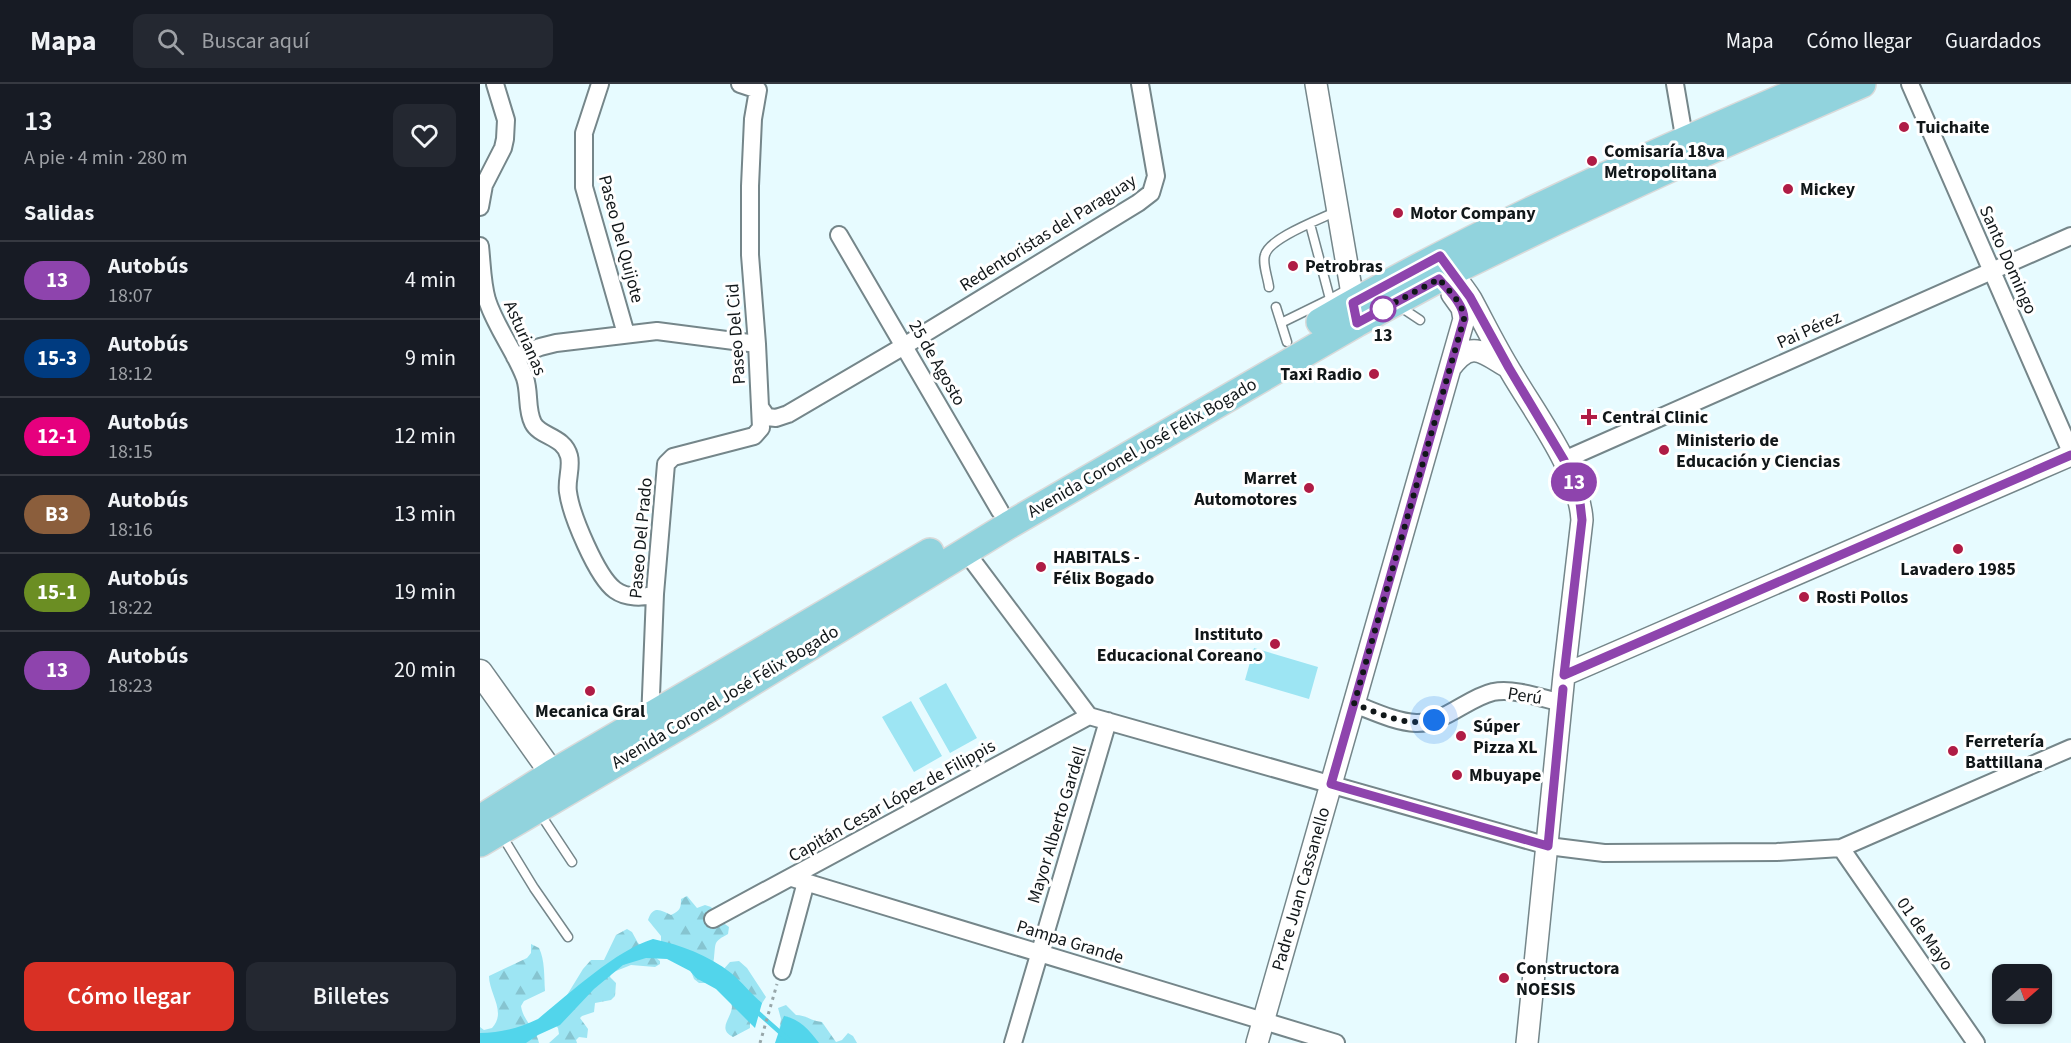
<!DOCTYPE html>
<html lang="es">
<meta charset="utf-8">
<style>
body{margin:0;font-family:"Source Sans 3",sans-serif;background:#242831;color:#f1f3f6;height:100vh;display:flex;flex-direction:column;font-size:22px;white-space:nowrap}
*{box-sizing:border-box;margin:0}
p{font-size:20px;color:#9ea1a6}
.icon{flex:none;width:33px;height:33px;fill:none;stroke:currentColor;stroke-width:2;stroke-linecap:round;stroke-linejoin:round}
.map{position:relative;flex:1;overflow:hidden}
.panel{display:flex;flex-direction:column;background:#171b24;width:480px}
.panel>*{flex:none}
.badge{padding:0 12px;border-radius:20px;font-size:21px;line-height:39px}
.needle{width:39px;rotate:70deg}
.fabs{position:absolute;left:1512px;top:880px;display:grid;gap:12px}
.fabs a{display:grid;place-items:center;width:60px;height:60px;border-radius:12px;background:#171b24;box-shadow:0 2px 4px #0004;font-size:30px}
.you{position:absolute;width:30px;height:30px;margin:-15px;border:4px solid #fff;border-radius:50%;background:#1a73e8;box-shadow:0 0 0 9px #1a73e833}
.map>.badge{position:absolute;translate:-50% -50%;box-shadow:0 0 0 3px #fff}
h2{padding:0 24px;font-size:22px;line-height:54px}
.round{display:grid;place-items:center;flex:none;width:63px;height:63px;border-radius:12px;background:#242831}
.summary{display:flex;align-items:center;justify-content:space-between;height:102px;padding:0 24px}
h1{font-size:28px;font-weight:600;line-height:45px}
.button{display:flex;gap:12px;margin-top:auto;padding:12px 24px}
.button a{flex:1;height:69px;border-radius:12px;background:#d93025;color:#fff;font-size:24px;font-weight:600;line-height:69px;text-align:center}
.button a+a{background:#242831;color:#f1f3f6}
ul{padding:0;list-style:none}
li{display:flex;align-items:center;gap:18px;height:78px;padding:0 24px;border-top:2px solid #363941}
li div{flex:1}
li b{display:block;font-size:22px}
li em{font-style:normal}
li .badge{min-width:66px;font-weight:700;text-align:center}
header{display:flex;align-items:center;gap:36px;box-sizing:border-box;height:84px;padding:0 30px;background:#171b24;border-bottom:2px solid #363941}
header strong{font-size:28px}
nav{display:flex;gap:33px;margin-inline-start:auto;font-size:21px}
.search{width:420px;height:54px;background:#242831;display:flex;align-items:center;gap:15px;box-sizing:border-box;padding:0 21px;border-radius:12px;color:#9ea1a6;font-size:22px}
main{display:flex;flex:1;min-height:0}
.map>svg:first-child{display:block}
.green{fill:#9de5f3}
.forest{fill:url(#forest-firs)}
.water{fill:#52d5eb}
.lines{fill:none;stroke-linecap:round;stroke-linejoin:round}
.stream{stroke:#52d5eb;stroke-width:4.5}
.service-casing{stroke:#75868a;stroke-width:11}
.minor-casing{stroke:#75868a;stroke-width:20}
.tertiary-casing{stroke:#75868a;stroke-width:24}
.secondary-casing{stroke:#75868a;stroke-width:27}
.primary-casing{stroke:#d9dada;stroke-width:30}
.path{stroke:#97a6a9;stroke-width:3;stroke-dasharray:3 4.5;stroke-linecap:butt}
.service{stroke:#fff;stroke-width:8}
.minor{stroke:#fff;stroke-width:16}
.tertiary{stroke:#fff;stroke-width:21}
.secondary{stroke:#fff;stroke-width:24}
.primary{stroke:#91d3dd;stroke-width:27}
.line-casing{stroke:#fff;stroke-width:14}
.line{stroke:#8e44ad;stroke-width:9}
.walk{stroke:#111719;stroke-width:6;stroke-dasharray:0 10.8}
.poi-dot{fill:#af1c45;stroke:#fff;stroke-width:2}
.stop-dot{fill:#fff;stroke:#8e44ad;stroke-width:3}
.labels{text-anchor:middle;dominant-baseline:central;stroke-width:6;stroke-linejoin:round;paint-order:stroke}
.poi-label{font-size:18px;font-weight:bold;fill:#111719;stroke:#fff;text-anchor:start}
.street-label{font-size:18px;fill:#111719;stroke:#fff}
.stop-label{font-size:18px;font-weight:bold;fill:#111719;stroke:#fff}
</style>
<header>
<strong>Mapa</strong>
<div class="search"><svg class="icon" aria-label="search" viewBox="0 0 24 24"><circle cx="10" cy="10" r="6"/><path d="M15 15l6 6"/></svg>Buscar aquí</div>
<nav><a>Mapa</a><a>Cómo llegar</a><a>Guardados</a></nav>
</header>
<main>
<section class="panel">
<div class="summary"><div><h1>13</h1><p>A pie · 4 min · 280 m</p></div><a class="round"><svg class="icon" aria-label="heart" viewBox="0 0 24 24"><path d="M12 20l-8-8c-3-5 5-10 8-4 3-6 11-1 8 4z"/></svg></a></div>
<h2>Salidas</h2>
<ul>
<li><span class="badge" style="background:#8e44ad;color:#fff">13</span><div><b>Autobús</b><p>18:07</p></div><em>4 min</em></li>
<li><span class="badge" style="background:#003b80;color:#fff">15-3</span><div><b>Autobús</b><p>18:12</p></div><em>9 min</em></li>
<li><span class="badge" style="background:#e6007e;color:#fff">12-1</span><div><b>Autobús</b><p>18:15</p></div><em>12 min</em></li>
<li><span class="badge" style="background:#8b5e3c;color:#fff">B3</span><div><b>Autobús</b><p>18:16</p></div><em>13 min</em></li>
<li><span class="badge" style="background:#6b8e23;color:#fff">15-1</span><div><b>Autobús</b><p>18:22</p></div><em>19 min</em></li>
<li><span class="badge" style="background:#8e44ad;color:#fff">13</span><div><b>Autobús</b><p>18:23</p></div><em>20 min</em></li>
</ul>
<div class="button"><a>Cómo llegar</a><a>Billetes</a></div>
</section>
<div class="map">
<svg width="1591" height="959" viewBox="0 0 1591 959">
<defs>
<pattern id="forest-firs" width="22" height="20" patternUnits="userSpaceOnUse" patternTransform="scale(1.5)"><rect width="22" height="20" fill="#9de5f3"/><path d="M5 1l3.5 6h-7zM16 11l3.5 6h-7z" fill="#86c4d0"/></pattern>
</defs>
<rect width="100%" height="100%" fill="#e7fbff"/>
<path class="green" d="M 774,564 L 838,583 L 829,615 L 765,596 Z
M 466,599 L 497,654 L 470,669 L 439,614 Z
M 431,617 L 462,672 L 434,688 L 402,633 Z"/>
<path class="forest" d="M 207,812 L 217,824 L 225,821 L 231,823 L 242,838 L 249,843 L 248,850 C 233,858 236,858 234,874 C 233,882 230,891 228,899 L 219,899 L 214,895 L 211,887 L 181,858 L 181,852 L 168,836 C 173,820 182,827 191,831 C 200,827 201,824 201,815 Z
M 147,845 L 152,848 L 158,859 L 180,877 L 180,880 L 175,883 L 151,881 L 131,889 L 130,893 L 136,899 L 135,912 L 131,916 L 115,919 L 114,928 L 102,932 L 100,934 L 108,945 L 107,954 L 99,953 L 96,956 L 97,959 L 69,959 L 79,950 L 78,944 L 76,942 L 84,916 L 103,885 L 111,876 L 124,876 L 136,851 Z
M 51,860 L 59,864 C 65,876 64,892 65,907 L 44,917 L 41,922 C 43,937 57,946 59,959 L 0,959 L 0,943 L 4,946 L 12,944 C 27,928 9,910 9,892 L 47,874 L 51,869 Z
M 259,877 L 267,884 L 286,913 L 270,938 L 270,944 L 253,953 C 237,945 251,935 252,923 L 242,887 L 250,878 Z
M 306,921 L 316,931 C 326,931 331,937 342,938 L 356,958 L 362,956 L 368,949 L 373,952 L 377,959 L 297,959 L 301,935 L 298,924 Z"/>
<path class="water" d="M 173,855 C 201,861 228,871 251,889 C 262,898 271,910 282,919 L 275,944 L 236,905 L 216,894 L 210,887 L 187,875 L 166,874 L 143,881 L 114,905 L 80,941 L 58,951 L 46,959 L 0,959 L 0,949 C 20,949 40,944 58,935 C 89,910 136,866 173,855 Z
M 304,932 C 320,935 329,946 339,959 L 295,959 Z"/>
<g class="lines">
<path class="stream" d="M 276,927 L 312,959"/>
<defs>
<path id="service" d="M 789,203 C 788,194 782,179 785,171 C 789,154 841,135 857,127
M 850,215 L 870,204
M 919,222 L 940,236
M 796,223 L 807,258
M 801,239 L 850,215 L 830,140
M 59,728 L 92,778
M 21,750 L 54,804 L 88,853"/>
<path id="minor" d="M 120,0 L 104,49 L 104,103 L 146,250
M 260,0 L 278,6 L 273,35 L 270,102 L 270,171 L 277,260 L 280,323 L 287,333 L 296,334 L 308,330 L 424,262 L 658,119 L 671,109 L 676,92 L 660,0
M 1195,0 L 1206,64
M 1430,0 L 1591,368
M 0,123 L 4,101 L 23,64 L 25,55 L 26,36 L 15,0
M 359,151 L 520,427
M 0,162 C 2,180 2,199 7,216 C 16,244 35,267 45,294 C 50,309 46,325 53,339 C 60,353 84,352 89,372 C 92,383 86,397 88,408 C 91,431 117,493 135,506 C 146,514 163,514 175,510
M 35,273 L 60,263 L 76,259 L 177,247 L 277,260
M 1084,376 L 1591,152
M 486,468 L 609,632 L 1068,762 L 1124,769 L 1297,768 L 1361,764 L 1591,664
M 874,620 C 893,627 915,638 936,639 C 964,640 987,614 1013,608 C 1035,604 1061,614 1082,619
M 170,637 L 175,510 L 186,380 L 193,373 L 274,352 L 281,344 L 280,323
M 1361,764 L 1496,959
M 312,794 L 856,959
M 233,835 L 609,632
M 302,887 L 326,798
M 533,959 L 628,637"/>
<path id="tertiary" d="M 836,0 L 876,233
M 963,178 C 972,190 983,202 991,215 C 1004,239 1016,264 1031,288 C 1056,331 1099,386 1102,436 L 1084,591 L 1047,959
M 970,284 C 991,256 1001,267 1026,282
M 1084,591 L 1591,371
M 777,959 L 984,235 L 982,224 L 972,210"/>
<path id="secondary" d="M 0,588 L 84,706"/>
<path id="primary" d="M 840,238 C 998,145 1167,72 1335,0
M 0,735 L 73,689 L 450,468
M 0,759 L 228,625 L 529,441 L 877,239 L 971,188 L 1074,138 L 1208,76 L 1382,0"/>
</defs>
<use href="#service" class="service-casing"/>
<use href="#minor" class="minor-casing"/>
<use href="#tertiary" class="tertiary-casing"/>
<use href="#secondary" class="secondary-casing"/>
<use href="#primary" class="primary-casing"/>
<path class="path" d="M 280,959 L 297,900"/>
<use href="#service" class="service"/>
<use href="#minor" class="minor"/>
<use href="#tertiary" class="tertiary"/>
<use href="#secondary" class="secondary"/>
<use href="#primary" class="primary"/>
</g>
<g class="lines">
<defs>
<path id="line" d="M 1083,605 L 1068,762 L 851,700 L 984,235 C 984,220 968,206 959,195 L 877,239 L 873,219 L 960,172 L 990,213 L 1029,284 L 1084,376 L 1099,410 L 1102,436 L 1084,591 L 1591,371"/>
</defs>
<use href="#line" class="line-casing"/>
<use href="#line" class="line"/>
<path class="walk" d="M 903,225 L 895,229 L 959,195 C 968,206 984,220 984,235 L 874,620 C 902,630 924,643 954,636"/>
</g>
<g class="poi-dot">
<circle cx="1424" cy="43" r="6"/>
<circle cx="1112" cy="77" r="6"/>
<circle cx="1308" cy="105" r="6"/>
<circle cx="918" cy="129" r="6"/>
<circle cx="813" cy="182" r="6"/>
<circle cx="894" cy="290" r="6"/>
<path d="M1106 324h6v6h6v6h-6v6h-6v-6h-6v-6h6z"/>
<circle cx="1184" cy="366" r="6"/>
<circle cx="829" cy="404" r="6"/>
<circle cx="1478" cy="465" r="6"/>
<circle cx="561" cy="483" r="6"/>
<circle cx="1324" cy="513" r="6"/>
<circle cx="795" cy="560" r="6"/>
<circle cx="110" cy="607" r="6"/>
<circle cx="981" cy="652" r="6"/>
<circle cx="1473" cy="667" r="6"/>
<circle cx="977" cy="691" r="6"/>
<circle cx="1024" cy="894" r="6"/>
</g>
<circle class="stop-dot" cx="903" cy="225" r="12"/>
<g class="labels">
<g class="poi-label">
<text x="1436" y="43">Tuichaite</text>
<text x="1124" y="67">Comisaría 18va<tspan x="1124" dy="21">Metropolitana</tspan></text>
<text x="1320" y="105">Mickey</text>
<text x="930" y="129">Motor Company</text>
<text x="825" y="182">Petrobras</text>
<text x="882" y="290" text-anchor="end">Taxi Radio</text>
<text x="1122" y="333">Central Clinic</text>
<text x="1196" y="356">Ministerio de<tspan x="1196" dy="21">Educación y Ciencias</tspan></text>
<text x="817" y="394" text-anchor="end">Marret<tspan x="817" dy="21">Automotores</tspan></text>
<text x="573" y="473">HABITALS -<tspan x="573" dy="21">Félix Bogado</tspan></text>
<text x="1478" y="485" text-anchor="middle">Lavadero 1985</text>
<text x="1336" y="513">Rosti Pollos</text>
<text x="783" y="550" text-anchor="end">Instituto<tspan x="783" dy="21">Educacional Coreano</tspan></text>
<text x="110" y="627" text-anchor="middle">Mecanica Gral</text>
<text x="993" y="642">Súper<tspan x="993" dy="21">Pizza XL</tspan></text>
<text x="1485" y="657">Ferretería<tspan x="1485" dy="21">Battillana</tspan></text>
<text x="989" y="691">Mbuyape</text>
<text x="1036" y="884">Constructora<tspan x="1036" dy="21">NOESIS</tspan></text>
</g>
<g class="street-label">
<text transform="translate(568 149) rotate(-32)">Redentoristas del Paraguay</text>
<text transform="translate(141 155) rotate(75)">Paseo Del Quijote</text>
<text transform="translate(1528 176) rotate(66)">Santo Domingo</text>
<text transform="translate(1329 246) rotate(-24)">Pai Pérez</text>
<text transform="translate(256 250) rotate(-94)">Paseo Del Cid</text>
<text transform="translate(45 254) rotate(66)">Asturianas</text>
<text transform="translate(457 279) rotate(60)">25 de Agosto</text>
<text transform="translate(662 364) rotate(-30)">Avenida Coronel José Félix Bogado</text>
<text transform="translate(161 454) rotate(-85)">Paseo Del Prado</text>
<text transform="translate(1045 612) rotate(9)">Perú</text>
<text transform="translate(245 613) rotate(-31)">Avenida Coronel José Félix Bogado</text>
<text transform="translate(412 717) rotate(-29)">Capitán Cesar López de Filippis</text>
<text transform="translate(577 741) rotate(-73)">Mayor Alberto Gardell</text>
<text transform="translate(821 805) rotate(-74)">Padre Juan Cassanello</text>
<text transform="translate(1445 850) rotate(55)">01 de Mayo</text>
<text transform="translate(590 858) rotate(17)">Pampa Grande</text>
</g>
<g class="stop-label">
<text x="903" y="251">13</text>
</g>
</g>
</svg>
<div class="fabs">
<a><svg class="needle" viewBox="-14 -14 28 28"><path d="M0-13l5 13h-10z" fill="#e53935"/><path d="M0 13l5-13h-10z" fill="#9ea1a6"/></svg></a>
</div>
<div class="you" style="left:954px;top:636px"></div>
<b class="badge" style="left:1094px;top:398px;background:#8e44ad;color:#fff">13</b>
</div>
</main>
